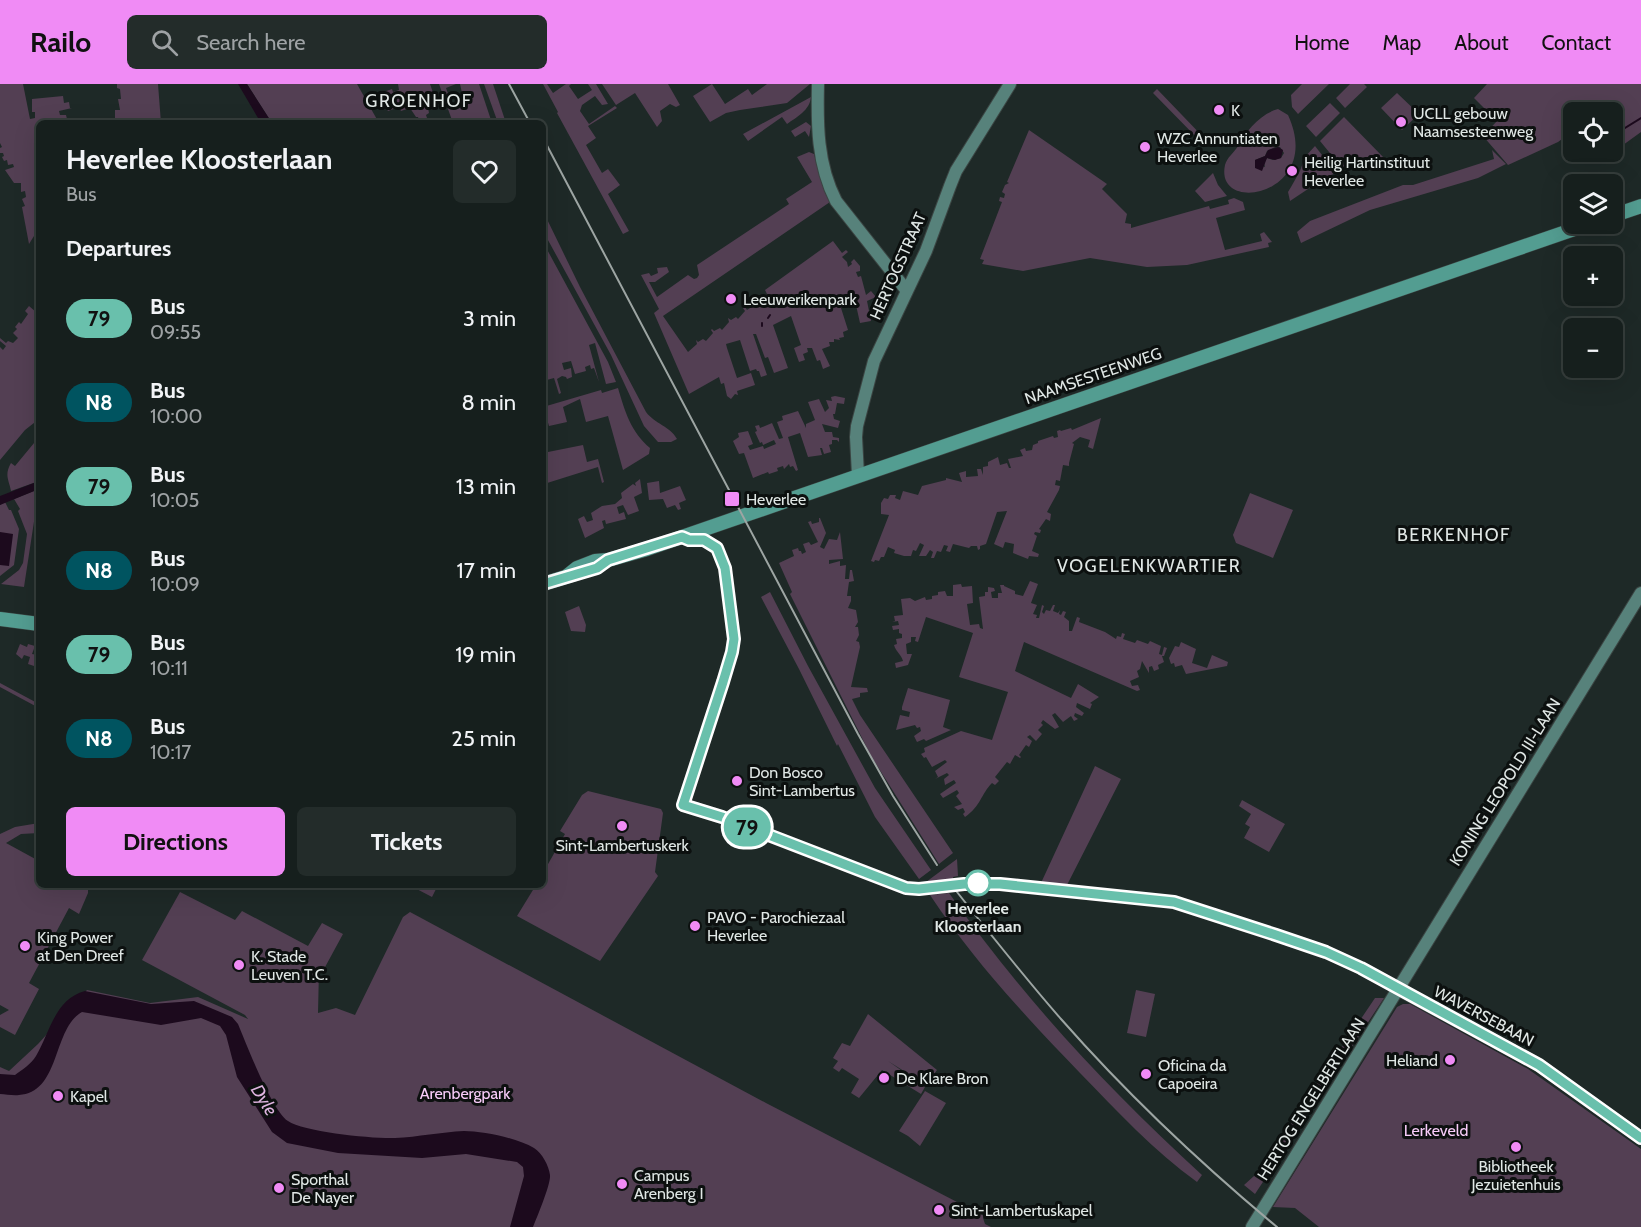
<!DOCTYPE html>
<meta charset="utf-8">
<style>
body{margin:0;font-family:Cabin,sans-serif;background:#232c2a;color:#f1f3f6;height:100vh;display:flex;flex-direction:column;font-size:22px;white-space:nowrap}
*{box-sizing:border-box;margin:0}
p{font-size:20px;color:#9ea2a4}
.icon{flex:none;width:33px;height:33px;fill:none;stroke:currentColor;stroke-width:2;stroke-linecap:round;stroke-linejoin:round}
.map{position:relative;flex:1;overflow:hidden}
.drawer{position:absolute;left:36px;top:36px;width:510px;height:768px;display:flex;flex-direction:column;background:#161f1d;border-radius:9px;box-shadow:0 6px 24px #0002,0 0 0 2px #353d3b}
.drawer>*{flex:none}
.badge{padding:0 12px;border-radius:20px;font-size:21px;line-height:39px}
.controls{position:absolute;left:1563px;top:18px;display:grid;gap:12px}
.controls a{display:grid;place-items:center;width:60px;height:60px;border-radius:9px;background:#161f1d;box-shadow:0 6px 24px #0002,0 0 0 2px #353d3b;font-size:30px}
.map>.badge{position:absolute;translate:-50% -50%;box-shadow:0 0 0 3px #fff}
h2{padding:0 30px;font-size:22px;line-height:54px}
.round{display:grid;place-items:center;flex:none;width:63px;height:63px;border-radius:9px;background:#232c2a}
.summary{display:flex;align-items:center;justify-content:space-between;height:102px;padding:0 30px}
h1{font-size:28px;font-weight:700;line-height:45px}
.cta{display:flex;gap:12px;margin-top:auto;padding:12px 30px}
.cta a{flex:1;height:69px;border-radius:9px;background:#f08bf5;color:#111;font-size:24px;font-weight:700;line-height:69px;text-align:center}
.cta a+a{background:#232c2a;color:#f1f3f6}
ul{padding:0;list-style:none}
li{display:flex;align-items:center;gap:18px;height:84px;padding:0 30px}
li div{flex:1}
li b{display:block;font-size:22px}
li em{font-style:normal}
li .badge{min-width:66px;font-weight:700;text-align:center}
header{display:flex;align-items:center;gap:36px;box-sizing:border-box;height:84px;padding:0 30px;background:#f08bf5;color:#111}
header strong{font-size:28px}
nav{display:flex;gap:33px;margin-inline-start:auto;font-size:21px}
.search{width:420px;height:54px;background:#232c2a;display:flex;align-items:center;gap:15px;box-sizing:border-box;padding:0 21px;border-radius:9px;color:#9ea2a4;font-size:22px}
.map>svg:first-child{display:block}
.green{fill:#533f53;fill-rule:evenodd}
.water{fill:#1c0a1d}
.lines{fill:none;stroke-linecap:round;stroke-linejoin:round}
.stream{stroke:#1c0a1d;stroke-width:2}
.secondary-casing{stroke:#3b4543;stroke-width:14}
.primary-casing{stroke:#3b4543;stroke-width:15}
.secondary{stroke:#57827b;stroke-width:12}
.primary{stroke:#539d91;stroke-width:14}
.rail{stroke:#9da5a3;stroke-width:2}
.line-casing{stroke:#fff;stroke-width:14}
.line{stroke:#69c0ac;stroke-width:9}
.poi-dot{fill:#f08bf5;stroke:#0c100f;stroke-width:2}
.stop-dot{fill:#fff;stroke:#69c0ac;stroke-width:3}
.labels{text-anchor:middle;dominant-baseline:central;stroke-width:6;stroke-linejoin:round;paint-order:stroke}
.poi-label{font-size:16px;fill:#e0e7e5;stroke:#0c100f;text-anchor:start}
.street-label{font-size:16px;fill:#e0e7e5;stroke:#0c100f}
.stop-label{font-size:16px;font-weight:bold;fill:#e0e7e5;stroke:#0c100f}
.park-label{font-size:16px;fill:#f7cbf8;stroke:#0c100f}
.neighbourhood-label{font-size:18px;letter-spacing:1.5px;fill:#e0e7e5;stroke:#0c100f}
.water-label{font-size:18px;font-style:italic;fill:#dfb4e0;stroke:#0c100f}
</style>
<header>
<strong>Railo</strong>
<div class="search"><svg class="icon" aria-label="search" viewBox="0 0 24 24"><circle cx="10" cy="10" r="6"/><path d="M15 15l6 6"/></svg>Search here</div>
<nav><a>Home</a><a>Map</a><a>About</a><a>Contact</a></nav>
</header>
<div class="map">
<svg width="1641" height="1143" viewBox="0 0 1641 1143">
<rect width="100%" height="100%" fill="#1e2927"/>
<path class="green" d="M 0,0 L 23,0 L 30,35 L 35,34 L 35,28 L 32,28 L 32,15 L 63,12 L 64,19 L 69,18 L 70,24 L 72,24 L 59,27 L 60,31 L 66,31 L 68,39 L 39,39 L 39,144 L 29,160 L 22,123 L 25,122 L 22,115 L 26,113 L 25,107 L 21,108 L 21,99 L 14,99 L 5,86 L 14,83 L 13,80 L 8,81 L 7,76 L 4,77 L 2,73 L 4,72 L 3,69 L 0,69 L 0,64 L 2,63 L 0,59 Z
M 117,0 L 158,0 L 161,39 L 115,39 L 115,26 L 120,26 L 118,15 L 121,15 L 120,5 L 117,4 Z
M 247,0 L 357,0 L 379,39 L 272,39 Z
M 398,0 L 430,0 L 437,20 L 428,24 L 429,29 L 426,31 L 428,37 L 442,34 L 443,39 L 415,39 L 419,36 L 418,33 L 416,33 L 410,24 L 401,27 L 399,23 L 388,27 L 378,10 L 392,5 L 393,8 L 399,6 Z
M 439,0 L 456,0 L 446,4 L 454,26 L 468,21 L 466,12 L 458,14 L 457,11 L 462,9 L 460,0 L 479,0 L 491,36 L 484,39 L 453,39 Z
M 484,0 L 493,0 L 506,39 L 498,39 Z
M 543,0 L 547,0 L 553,9 L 566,0 L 571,0 L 569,2 L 578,15 L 592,6 L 588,0 L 596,0 L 608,20 L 602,21 L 595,12 L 582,21 L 580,27 L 589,40 L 615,22 L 617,24 L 588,42 L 596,54 L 586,61 L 602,89 L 608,85 L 620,101 L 608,110 L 629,147 L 623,150 L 557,29 L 558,28 Z
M 602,0 L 668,0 L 680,21 L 676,23 L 670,20 L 660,27 L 662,37 L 657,43 L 635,9 L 616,21 Z
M 712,0 L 725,20 L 748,5 L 752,11 L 767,0 L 810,0 L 787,19 L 740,26 L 726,29 L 710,38 L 693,12 Z
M 1302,0 L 1329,0 L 1298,30 L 1292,23 L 1291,11 Z
M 1350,0 L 1364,0 L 1367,3 L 1345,24 L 1336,14 Z
M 1487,0 L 1641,0 L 1641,48 L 1612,69 L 1612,28 L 1574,28 L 1573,47 L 1558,58 L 1508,81 L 1483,52 L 1497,37 L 1474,14 Z
M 1157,5 L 1206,56 L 1202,59 L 1153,9 Z
M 1397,9 L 1419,30 L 1402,46 L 1381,24 Z
M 811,13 C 810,26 797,33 787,40 L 782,33 L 748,57 L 743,50 Z
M 1330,19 L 1340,29 L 1316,53 L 1306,42 Z
M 1278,25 L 1288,31 C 1325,111 1214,132 1225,81 C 1227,73 1234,69 1238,62 C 1246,47 1260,30 1278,25 ZM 1275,63 L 1280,63 L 1284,69 L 1281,74 L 1273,76 L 1267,74 L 1264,79 L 1265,83 L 1255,79 L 1255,76 L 1265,72 L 1267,67 Z
M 1344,33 L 1385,75 L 1369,73 L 1343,85 L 1320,57 Z
M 806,38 L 811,42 L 809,53 L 805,47 L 795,53 L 791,47 Z
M 1029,46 L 1107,100 L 1102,105 L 1127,130 L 1125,139 L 1131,140 L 1131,144 L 1209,122 L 1210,125 L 1229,120 L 1228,116 L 1234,114 L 1243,118 L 1245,126 L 1216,134 L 1225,166 L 1262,157 L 1260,150 L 1264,148 L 1272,158 L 1268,159 L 1269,163 L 1187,181 L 1147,183 L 1090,174 L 1023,187 L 982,180 L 984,176 L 980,175 L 1002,118 L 999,117 L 1000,113 L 1004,114 L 1005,110 L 1002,108 L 1005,101 L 1009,99 L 1007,98 Z
M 1315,62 L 1336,89 L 1326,93 L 1290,117 L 1288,108 L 1291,103 L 1300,87 L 1305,73 Z
M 1492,66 L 1506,80 L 1478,94 L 1370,126 L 1301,159 L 1297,148 L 1310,137 L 1403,101 L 1413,101 L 1494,75 Z
M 809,68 L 814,70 L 821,96 L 830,118 L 663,232 L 688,268 L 697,260 L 696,256 L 698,258 L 703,255 L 706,257 L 713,249 L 711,246 L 712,245 L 714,247 L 720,244 L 722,246 L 729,238 L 728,234 L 731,236 L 736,233 L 738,235 L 745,227 L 743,224 L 745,223 L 747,226 L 753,222 L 754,223 L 762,216 L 760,213 L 767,210 L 765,206 L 833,157 L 842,169 L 846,166 L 848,168 L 842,173 L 847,178 L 848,183 L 852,180 L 851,178 L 854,175 L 860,182 L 860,187 L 856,188 L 858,193 L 861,192 L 866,211 L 871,207 L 876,213 L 867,217 L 871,237 L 860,239 L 856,221 L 851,220 L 841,224 L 848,246 L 843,248 L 844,253 L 839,254 L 840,256 L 834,255 L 834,258 L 829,258 L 830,262 L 822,265 L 830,282 L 823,285 L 820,276 L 817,277 L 812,264 L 807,264 L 808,268 L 803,270 L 805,276 L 799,278 L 794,264 L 801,261 L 791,232 L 773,241 L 788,284 L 774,289 L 768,273 L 765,274 L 756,250 L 753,250 L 767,291 L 761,293 L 759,287 L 757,287 L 756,285 L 750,287 L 740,256 L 726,260 L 727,264 L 737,294 L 751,289 L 755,301 L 737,307 L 738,311 L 735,310 L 731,315 L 727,312 L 724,299 L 721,300 L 719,293 L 689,310 L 654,229 L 659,225 L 641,191 L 649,189 L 651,192 L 658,189 L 657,184 L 667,183 L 669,188 L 655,198 L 649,198 L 657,213 L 688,191 L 694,195 L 697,194 L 699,191 L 697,181 L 789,120 L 786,115 L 812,98 L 797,73 Z
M 1213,89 L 1218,101 L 1227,112 L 1205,118 L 1195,107 Z
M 543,127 L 580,203 L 646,328 C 655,340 670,342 677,355 L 671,358 L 658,358 L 644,342 L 611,271 L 543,147 Z
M 543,158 L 608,278 L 616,298 L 606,300 L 595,259 L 589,261 L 599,298 L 594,284 L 591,285 L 590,281 L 585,283 L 586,287 L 575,290 L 571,277 L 562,279 L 564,286 L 571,284 L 572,293 L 567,295 L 566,293 L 562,292 L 557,295 L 561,309 L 559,310 L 554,294 L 543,297 L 548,313 L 543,314 L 543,282 L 546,278 L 543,273 Z
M 29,222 L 36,228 L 39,224 L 39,335 L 25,346 L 0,376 L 0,263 L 3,266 L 6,262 L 0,257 L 0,254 L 6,259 L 8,257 L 13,259 L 18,254 L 13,249 L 17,245 L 15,243 L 19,238 L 21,240 L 28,230 L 25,227 Z
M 618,304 C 625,328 631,348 650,364 L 649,370 L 623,386 L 608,332 L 586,338 L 580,315 L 563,323 L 567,338 L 549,342 L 545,328 L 543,328 L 543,323 L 601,306 L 602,309 Z
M 835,312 L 845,314 L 844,320 L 837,319 L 835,330 L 833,330 L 834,335 L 840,337 L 838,344 L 822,340 L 825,348 L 832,348 L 833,353 L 839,354 L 839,358 L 837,356 L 832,356 L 832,360 L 829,361 L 831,368 L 824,370 L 822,364 L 820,364 L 822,371 L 808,373 L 800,349 L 788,353 L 798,386 L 796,387 L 793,382 L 790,383 L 789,380 L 784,385 L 783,382 L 777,384 L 778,387 L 769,390 L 768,388 L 753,394 L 744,369 L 739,370 L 733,357 L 739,353 L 738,349 L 748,347 L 753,360 L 748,362 L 750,366 L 763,362 L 764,365 L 776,360 L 774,356 L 763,361 L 762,358 L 760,359 L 755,348 L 757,347 L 755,342 L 759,341 L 760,344 L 772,339 L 779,355 L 783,354 L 777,338 L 783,336 L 782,332 L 798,327 L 806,344 L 806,340 L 815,336 L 808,318 L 819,315 L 825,328 L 829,324 L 826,316 L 832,317 L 831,313 Z
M 1101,334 L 1093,365 L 1088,363 L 1090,356 L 1080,353 L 1072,359 L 1074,360 L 1069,379 L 1069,382 L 1063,381 L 1060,397 L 1056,396 L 1055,401 L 1060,402 L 1059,406 L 1047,428 L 1051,430 L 1050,437 L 1046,435 L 1039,445 L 1041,446 L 1040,449 L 1035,448 L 1034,450 L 1037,452 L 1032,467 L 1039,470 L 1038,473 L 1029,472 L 1028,475 L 1013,469 L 1014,460 L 1005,458 L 1003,464 L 994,460 L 1007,427 L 997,428 L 986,460 L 980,462 L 980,465 L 978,466 L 977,462 L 971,462 L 969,464 L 953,460 L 950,468 L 946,467 L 948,462 L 944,461 L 941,468 L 937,467 L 934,474 L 931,474 L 933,468 L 930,466 L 926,472 L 919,472 L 924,461 L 920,459 L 916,467 L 913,466 L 911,472 L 904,472 L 894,469 L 895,466 L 888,463 L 884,473 L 881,473 L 879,477 L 875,476 L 874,478 L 871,477 L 889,431 L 881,430 L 881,419 L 884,414 L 888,415 L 890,411 L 896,411 L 895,414 L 900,416 L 903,407 L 918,411 L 922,402 L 946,396 L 946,394 L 962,398 L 959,389 L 966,387 L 966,393 L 978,392 L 977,385 L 981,385 L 983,391 L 983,383 L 988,382 L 988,378 L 998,373 L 1000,381 L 1007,379 L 1009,384 L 1011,384 L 1008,375 L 1023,372 L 1020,366 L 1025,364 L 1026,367 L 1032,366 L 1033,361 L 1038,359 L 1038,357 L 1053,352 L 1054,354 L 1058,353 L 1057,347 L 1060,346 L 1061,347 L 1071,344 L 1072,346 Z
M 39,353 L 39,397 L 11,407 C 9,396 4,391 11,379 L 15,382 Z
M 583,361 L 587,378 L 598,375 L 604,398 L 602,399 L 598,383 L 544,400 L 543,388 L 547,387 L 543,377 L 543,369 Z
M 640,395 L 642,409 L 634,413 L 639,427 L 628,431 L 623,421 L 617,423 L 619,430 L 624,428 L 626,435 L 606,440 L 605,436 L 602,437 L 604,444 L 585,454 L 578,435 L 584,432 L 587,438 L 593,436 L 591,429 L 602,422 L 615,420 L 622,414 L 621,409 L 633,400 L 636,402 L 635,399 Z
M 659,397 L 660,409 L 680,402 L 686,416 L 679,419 L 681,425 L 678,426 L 675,421 L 667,424 L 663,415 L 649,416 L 647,399 Z
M 39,405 L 24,503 L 1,500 L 19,486 L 23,479 L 27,450 L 18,427 L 20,425 L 14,415 Z
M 1250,409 L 1293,426 L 1273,474 L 1236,459 L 1233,451 Z
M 5,418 L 9,426 L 11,426 L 19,445 L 14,481 L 0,492 L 0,421 Z
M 819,434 L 820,434 L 826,449 L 820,463 L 824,465 L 829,455 L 837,456 L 840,448 L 843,475 L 829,476 L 829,480 L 840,477 L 840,482 L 846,481 L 845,495 L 849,495 L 850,486 L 852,486 L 854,497 L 849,498 L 847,512 L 851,512 L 851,517 L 848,524 L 856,526 L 858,538 L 855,543 L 858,543 L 859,551 L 856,557 L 859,558 L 860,563 L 851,603 L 867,604 L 868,608 L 860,609 L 860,613 L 852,615 L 860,631 L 953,769 L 939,780 L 871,672 L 790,510 L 792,508 L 779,479 L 794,472 L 792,466 L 798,464 L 799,467 L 801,467 L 802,470 L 806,468 L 803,460 L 809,458 L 811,461 L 818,458 L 808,438 L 811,437 L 812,440 L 819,438 Z
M 1030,497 L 1038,500 L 1031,519 L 1037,521 L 1033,530 L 1037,531 L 1036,534 L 1039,534 L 1042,521 L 1044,522 L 1042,528 L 1044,530 L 1046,526 L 1050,527 L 1053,521 L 1055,521 L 1053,527 L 1058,529 L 1060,526 L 1059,530 L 1061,531 L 1063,527 L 1066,528 L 1064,533 L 1069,537 L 1069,547 L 1072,547 L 1077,533 L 1080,534 L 1079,538 L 1105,548 L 1116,555 L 1117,552 L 1121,553 L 1122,549 L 1125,550 L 1123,555 L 1135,559 L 1137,556 L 1148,560 L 1150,557 L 1161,562 L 1159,570 L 1162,571 L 1164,563 L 1167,564 L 1164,572 L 1162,572 L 1164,578 L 1158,581 L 1159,585 L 1154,587 L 1152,582 L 1149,583 L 1149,589 L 1142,577 L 1140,585 L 1137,587 L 1139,593 L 1130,597 L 1132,602 L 1138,601 L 1140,606 L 1137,607 L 1024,558 L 1015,587 L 1071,614 L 1078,600 L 1099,613 L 1090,619 L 1092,620 L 1090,625 L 1077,619 L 1076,623 L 1084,629 L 1082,632 L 1075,629 L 1074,632 L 1078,635 L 1074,637 L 1071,632 L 1063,638 L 1055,629 L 1052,631 L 1059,643 L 1055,645 L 1043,636 L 1041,639 L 1043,641 L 1038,646 L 1042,650 L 1036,657 L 1030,651 L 1027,653 L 1032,657 L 1029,663 L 1026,661 L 1019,671 L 1021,673 L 1020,674 L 1015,671 L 1010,680 L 1007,678 L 995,693 L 999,697 L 995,701 L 992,699 C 981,710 981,722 965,733 L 963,730 L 965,728 L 963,724 L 958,726 L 954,723 L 962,720 L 956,712 L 959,709 L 957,706 L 943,714 L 940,710 L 956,699 L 954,696 L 945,701 L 944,695 L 949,691 L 947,689 L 935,695 L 938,693 L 935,687 L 947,678 L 945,676 L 932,683 L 926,673 L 924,674 L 921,670 L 925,668 L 924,664 L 961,647 L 992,656 L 1008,608 L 959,593 L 973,549 L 926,533 L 918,558 L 915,557 L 916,553 L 911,553 L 911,558 L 906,560 L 907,570 L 912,570 L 908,581 L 896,584 L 895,579 L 903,577 C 901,570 896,568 894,561 L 897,560 L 896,555 L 902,554 L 902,550 L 899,549 L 899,545 L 893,546 L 892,542 L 899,541 L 898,537 L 892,538 L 895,537 L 894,532 L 903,531 L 901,515 L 910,514 L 915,517 L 925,513 L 926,516 L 932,515 L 932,512 L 938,511 L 938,508 L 945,507 L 947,512 L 953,512 L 953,501 L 961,500 L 962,503 L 972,502 L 973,519 L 967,520 L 970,541 L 979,540 L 980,544 L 983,545 L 979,513 L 985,512 L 985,508 L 988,508 L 988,503 L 994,504 L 995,507 L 991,508 L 992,514 L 998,514 L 998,509 L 1002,509 L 1000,501 L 1004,501 L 1004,502 L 1015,507 L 1015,510 L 1023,512 Z
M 770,508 L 808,582 L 875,704 L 931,786 L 919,795 L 875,733 L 838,660 L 837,662 L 799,585 L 761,513 Z
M 579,522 L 586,541 L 585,548 L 571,547 L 565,528 Z
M 1181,558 L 1196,565 L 1192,579 L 1207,584 L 1212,571 L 1228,578 L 1227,582 L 1186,590 L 1182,581 L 1175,583 L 1174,579 L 1171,580 L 1169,574 L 1175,562 L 1179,563 Z
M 20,560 L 27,563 L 28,560 L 35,562 L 32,570 L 38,571 L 34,582 L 28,580 L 30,573 L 24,571 L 22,575 L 16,570 Z
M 0,599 L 39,620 L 39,624 L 0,603 Z
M 908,604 L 950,616 L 943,643 L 951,646 L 926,657 L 924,655 L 917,658 L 914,652 L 921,647 L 920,643 L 917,644 L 915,641 L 896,646 L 900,631 L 909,633 L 910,628 L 902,626 L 902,623 Z
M 1095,682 L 1121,695 L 1067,801 L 1041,799 Z
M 588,707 L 661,725 L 663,729 L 655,788 L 658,792 L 600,877 L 517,832 L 536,801 L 543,801 L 543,789 L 565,750 L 560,747 L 582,711 Z
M 1242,716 L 1285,740 L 1269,768 L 1244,754 L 1250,743 L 1245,740 L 1251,730 L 1239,722 Z
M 39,739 L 39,749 L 21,750 L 6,759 L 39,777 L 39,801 L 88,801 L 88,809 L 79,830 L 69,824 L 29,899 L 39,905 L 15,951 L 0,943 L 0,931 L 9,926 L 0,921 L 0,750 L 15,743 Z
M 957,775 L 958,792 L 953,793 L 953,796 L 926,798 Z
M 409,801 L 438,801 L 432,813 Z
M 180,808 L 235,836 L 242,827 L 308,862 L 322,839 L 343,850 L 324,885 L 319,886 L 318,929 L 336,924 L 355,931 L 403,833 L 410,828 L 766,1019 L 984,1132 L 983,1134 L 985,1140 L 991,1143 L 0,1143 L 0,983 L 9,987 L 38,960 L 87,906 L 150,919 L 198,913 L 248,935 L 245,931 L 142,876 Z
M 949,809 C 1025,916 1106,1003 1202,1091 L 1197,1098 C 1154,1067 1117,1027 1080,989 C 1026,933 973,876 930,811 Z
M 1136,906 L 1155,910 L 1146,953 L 1127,949 Z
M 1375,914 L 1384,914 L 1255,1110 L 1244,1101 L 1264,1083 L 1282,1052 Z
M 1403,920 L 1410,920 L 1528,985 L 1641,1065 L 1641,1143 L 1319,1143 L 1295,1124 L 1273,1123 L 1397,923 Z
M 868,930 L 937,986 L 926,1001 L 888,977 L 925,1003 L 921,1010 L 882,986 L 859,1014 L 851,1009 L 859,995 L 842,984 L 839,988 L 833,984 L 838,977 L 833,974 L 842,959 L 850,962 Z
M 925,1007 L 946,1019 L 920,1062 L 908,1052 L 899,1047 Z"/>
<path class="water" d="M 238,0 L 247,0 L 272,39 L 261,39 Z
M 1278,63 L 1283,66 L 1281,74 L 1275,76 L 1267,74 L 1262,87 L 1255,84 L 1255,76 L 1265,72 L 1268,66 Z
M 39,397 L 39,405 L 0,421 L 0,412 Z
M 0,448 L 13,450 L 9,482 L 0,481 Z
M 85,907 L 151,920 L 194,917 L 232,933 L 238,940 C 246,959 272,1027 288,1037 C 304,1048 374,1055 395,1054 C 418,1053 441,1048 464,1047 C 483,1047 517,1054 534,1064 C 542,1069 549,1082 550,1091 C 551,1100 537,1133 533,1143 L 510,1143 L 524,1092 L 523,1083 L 517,1078 L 466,1070 L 422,1074 L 338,1069 L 287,1059 L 272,1048 L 237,993 L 226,951 L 220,942 L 201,934 L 161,941 L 82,928 C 52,945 61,1008 19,1011 C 13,1012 6,1010 0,1010 L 0,990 L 15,991 C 22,986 31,980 36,972 C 50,948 55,915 85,907 Z"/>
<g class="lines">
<path class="stream" d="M 1612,52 L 1641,34
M 768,234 L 770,231
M 762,242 L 762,239"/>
<defs>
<path id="secondary" d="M 818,0 C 817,40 817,80 836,117 L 907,207
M 858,391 L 856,353 L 857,342 L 874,277 L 926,167 L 950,102 L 956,87 L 1010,0
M 1398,905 L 1539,981 L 1641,1054
M 1252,1143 L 1641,509"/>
<path id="primary" d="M 1612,132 L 1641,122
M 567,492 L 577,484 L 595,477 L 608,476 L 647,465 L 728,437 L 1589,140
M 543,500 L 575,490
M 0,535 L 39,540"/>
</defs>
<use href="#secondary" class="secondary-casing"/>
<use href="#primary" class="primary-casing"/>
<use href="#secondary" class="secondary"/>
<use href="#primary" class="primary"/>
<path class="rail" d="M 509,0 L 530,39
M 543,54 L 858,650 L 893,712 L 937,781
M 957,808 C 991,851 1025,894 1061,935 C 1127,1010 1200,1079 1277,1143"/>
</g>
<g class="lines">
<defs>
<path id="line" d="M 543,500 L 597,484 L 608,476 L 682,453 L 689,456 L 704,456 L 717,464 L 725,484 L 734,555 L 732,568 L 723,598 L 683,721 L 722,733 L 906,804 L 919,805 L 964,800 L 1000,800 L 1174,818 L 1276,851 L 1326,868 L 1361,884 L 1539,981 L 1641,1054"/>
</defs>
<use href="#line" class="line-casing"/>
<use href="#line" class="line"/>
</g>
<g class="poi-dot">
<circle cx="1219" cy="26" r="6"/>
<circle cx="1401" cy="38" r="6"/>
<circle cx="1145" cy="63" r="6"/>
<circle cx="1292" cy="87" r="6"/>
<circle cx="731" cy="215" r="6"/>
<rect x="724" y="407" width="16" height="16" rx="3"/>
<circle cx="737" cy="697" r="6"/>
<circle cx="622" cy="742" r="6"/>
<circle cx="695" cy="842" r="6"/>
<circle cx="25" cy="862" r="6"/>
<circle cx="239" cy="881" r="6"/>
<circle cx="1450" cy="976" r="6"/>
<circle cx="1146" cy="990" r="6"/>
<circle cx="884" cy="994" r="6"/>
<circle cx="58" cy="1012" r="6"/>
<circle cx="1516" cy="1063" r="6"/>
<circle cx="622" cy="1100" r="6"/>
<circle cx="279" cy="1104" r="6"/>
<circle cx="939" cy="1126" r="6"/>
</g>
<circle class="stop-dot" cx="978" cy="799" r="12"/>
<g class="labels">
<g class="poi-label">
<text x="1231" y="26">K</text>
<text x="1413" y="29">UCLL gebouw<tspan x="1413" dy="18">Naamsesteenweg</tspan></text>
<text x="1157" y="54">WZC Annuntiaten<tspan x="1157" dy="18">Heverlee</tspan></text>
<text x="1304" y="78">Heilig Hartinstituut<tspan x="1304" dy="18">Heverlee</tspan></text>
<text x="743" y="215">Leeuwerikenpark</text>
<text x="746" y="415">Heverlee</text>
<text x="749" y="688">Don Bosco<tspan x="749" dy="18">Sint-Lambertus</tspan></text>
<text x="622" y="761" text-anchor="middle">Sint-Lambertuskerk</text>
<text x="707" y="833">PAVO - Parochiezaal<tspan x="707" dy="18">Heverlee</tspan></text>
<text x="37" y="853">King Power<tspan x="37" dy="18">at Den Dreef</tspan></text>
<text x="251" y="872">K. Stade<tspan x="251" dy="18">Leuven T.C.</tspan></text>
<text x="1438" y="976" text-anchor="end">Heliand</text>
<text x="1158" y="981">Oficina da<tspan x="1158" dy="18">Capoeira</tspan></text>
<text x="896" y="994">De Klare Bron</text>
<text x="70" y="1012">Kapel</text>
<text x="1516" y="1082" text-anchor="middle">Bibliotheek<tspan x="1516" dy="18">Jezuietenhuis</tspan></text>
<text x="634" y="1091">Campus<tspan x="634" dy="18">Arenberg I</tspan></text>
<text x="291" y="1095">Sporthal<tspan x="291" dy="18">De Nayer</tspan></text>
<text x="951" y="1126">Sint-Lambertuskapel</text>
</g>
<g class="street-label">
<text transform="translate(898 182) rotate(-66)">HERTOGSTRAAT</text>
<text transform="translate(1093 292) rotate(-19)">NAAMSESTEENWEG</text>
<text transform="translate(1505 698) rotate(-58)">KONING LEOPOLD III-LAAN</text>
<text transform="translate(1484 932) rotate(28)">WAVERSEBAAN</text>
<text transform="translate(1311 1015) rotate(-58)">HERTOG ENGELBERTLAAN</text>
</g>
<g class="stop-label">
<text x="978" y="824">Heverlee<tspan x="978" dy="18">Kloosterlaan</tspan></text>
</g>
<g class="park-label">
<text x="465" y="1009">Arenbergpark</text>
<text x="1436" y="1046">Lerkeveld</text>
</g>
<g class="neighbourhood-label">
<text x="419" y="17">GROENHOF</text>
<text x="1454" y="451">BERKENHOF</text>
<text x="1149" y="482">VOGELENKWARTIER</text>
</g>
<g class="water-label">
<text transform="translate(264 1016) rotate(58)">Dyle</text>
</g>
</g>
</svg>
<div class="controls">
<a><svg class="icon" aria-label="locate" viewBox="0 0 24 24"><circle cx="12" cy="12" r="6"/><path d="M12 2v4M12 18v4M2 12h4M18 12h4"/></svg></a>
<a><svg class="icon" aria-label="layers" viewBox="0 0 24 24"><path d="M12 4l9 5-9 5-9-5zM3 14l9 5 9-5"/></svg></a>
<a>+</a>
<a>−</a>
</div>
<b class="badge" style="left:747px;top:743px;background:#69c0ac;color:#111">79</b>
<section class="drawer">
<div class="summary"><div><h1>Heverlee Kloosterlaan</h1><p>Bus</p></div><a class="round"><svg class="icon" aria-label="heart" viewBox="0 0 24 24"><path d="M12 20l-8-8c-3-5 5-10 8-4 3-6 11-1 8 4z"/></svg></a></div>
<h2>Departures</h2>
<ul>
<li><span class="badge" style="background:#69c0ac;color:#111">79</span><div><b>Bus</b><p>09:55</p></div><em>3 min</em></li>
<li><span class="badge" style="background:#005460;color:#fff">N8</span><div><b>Bus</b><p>10:00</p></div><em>8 min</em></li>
<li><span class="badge" style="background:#69c0ac;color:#111">79</span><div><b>Bus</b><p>10:05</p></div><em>13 min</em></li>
<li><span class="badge" style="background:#005460;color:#fff">N8</span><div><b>Bus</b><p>10:09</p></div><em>17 min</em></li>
<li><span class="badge" style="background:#69c0ac;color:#111">79</span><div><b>Bus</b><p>10:11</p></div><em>19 min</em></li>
<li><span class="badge" style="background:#005460;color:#fff">N8</span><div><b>Bus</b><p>10:17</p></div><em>25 min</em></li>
</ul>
<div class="cta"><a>Directions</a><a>Tickets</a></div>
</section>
</div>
